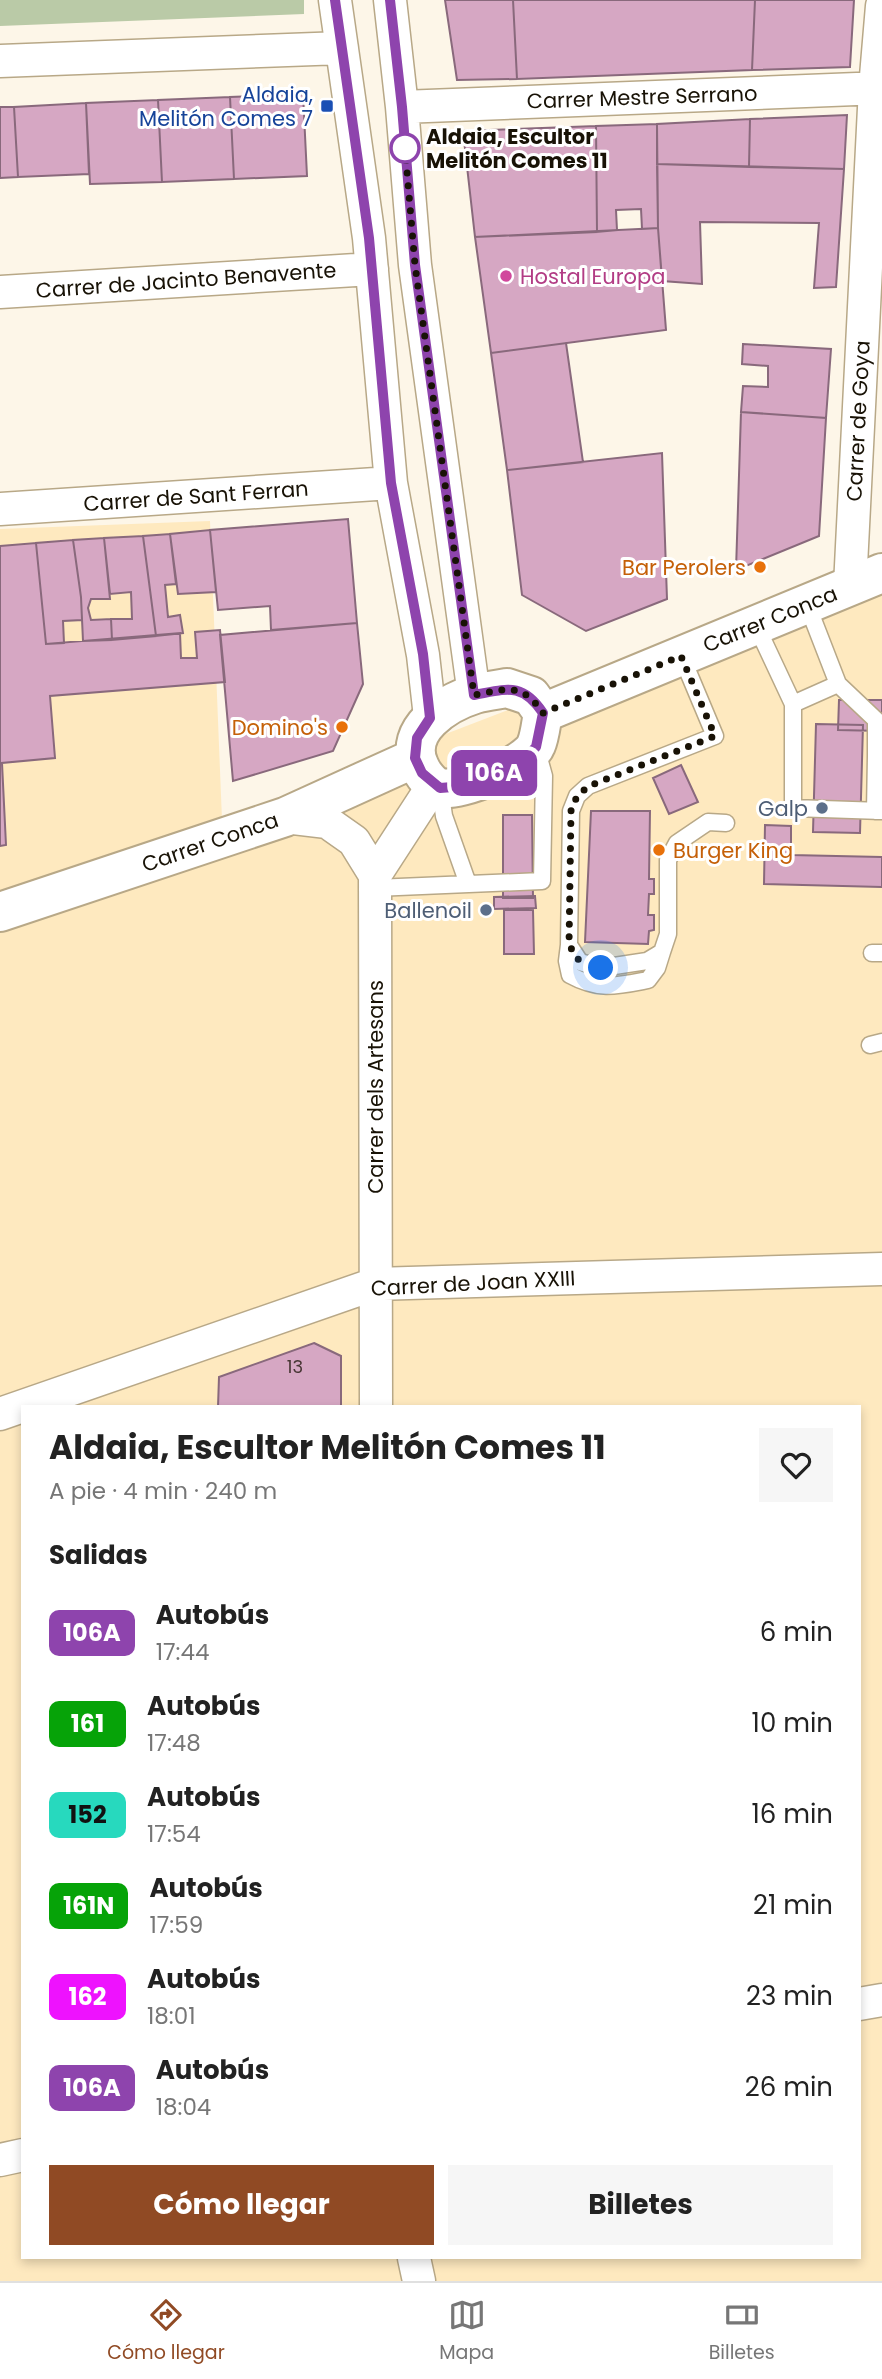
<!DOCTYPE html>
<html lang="es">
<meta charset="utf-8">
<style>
body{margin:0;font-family:Poppins,sans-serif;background:#f6f6f6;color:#222;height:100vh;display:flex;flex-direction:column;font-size:26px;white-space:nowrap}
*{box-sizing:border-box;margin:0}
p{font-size:23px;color:#767676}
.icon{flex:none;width:38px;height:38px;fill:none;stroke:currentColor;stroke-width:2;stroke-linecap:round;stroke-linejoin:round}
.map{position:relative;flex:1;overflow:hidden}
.sheet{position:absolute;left:21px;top:1405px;width:840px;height:854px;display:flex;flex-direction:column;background:#fff;border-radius:0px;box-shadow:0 4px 10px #0003}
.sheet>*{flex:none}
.badge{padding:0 14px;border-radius:10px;font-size:24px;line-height:46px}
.you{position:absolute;width:35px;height:35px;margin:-18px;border:5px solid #fff;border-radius:50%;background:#1a73e8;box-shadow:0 0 0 10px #1a73e833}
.map>.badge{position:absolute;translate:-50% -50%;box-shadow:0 0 0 4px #fff}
h2{padding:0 28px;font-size:26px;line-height:63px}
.round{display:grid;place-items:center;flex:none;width:74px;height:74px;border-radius:0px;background:#f6f6f6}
.head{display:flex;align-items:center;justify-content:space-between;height:119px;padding:0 28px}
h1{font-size:33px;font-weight:700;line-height:52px}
.cta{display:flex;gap:14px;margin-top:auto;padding:14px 28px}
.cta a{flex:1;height:80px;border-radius:0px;background:#904a24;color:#fff;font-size:28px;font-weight:700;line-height:80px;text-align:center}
.cta a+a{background:#f6f6f6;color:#222}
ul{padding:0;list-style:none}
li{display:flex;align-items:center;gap:21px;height:91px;padding:0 28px}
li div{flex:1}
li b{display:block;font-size:26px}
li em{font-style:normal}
li .badge{min-width:77px;font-weight:700;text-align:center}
.tabs{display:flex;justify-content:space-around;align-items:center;height:98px;border-top:2px solid #e0e0e0;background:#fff;font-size:19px;color:#767676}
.tabs a{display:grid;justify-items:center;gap:4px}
.tabs .current{color:#904a24}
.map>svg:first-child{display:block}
.built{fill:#fee9bf;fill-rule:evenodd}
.green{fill:#bacaa7}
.building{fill:#d6a7c3;stroke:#89697c;stroke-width:2}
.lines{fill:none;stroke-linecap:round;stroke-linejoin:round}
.lane-casing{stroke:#b8a887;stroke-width:19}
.street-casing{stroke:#b8a887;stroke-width:35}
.secondary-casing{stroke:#b8a887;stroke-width:42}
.lane{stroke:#fff;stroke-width:16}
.street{stroke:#fff;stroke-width:32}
.secondary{stroke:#fff;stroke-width:38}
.line-casing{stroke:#fff;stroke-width:16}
.line{stroke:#8e44ad;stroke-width:10}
.walk{stroke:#181206;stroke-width:7;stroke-dasharray:0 12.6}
.transit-dot{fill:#1a4fb4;stroke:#fff;stroke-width:2.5}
.stop-dot{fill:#fff;stroke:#8e44ad;stroke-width:3.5}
.hotel-dot{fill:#d1479c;stroke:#fff;stroke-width:2.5}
.food-dot{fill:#e8710a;stroke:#fff;stroke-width:2.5}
.service-dot{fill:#5c6f8a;stroke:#fff;stroke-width:2.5}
.labels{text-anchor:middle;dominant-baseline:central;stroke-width:6;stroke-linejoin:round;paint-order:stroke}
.number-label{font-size:18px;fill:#483735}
.transit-label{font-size:21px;fill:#164399;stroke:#fff;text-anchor:end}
.street-label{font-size:21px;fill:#181206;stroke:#fff}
.stop-label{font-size:21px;font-weight:bold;fill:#181206;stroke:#fff;text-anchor:start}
.hotel-label{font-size:21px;fill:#b23c85;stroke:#fff;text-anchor:start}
.food-label{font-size:21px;fill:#c56008;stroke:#fff;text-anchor:end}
.service-label{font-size:21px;fill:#4e5e75;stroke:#fff;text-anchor:end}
</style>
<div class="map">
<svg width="882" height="2281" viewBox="0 0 882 2281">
<rect width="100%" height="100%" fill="#fdf6e8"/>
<path class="built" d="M 210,521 L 222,820 L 882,566 L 882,2281 L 0,2281 L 0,529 ZM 23,1407 L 859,1407 L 859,2258 L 23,2258 Z"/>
<path class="green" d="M 0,0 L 304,0 L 304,14 L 0,26 Z"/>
<path class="building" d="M 445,0 L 513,0 L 517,79 L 457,80 Z
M 513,0 L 755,0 L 752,70 L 517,79 Z
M 755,0 L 854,0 L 850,67 L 752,70 Z
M 303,94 L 307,176 L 234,179 L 230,97 Z
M 230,97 L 234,179 L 162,182 L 158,100 Z
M 158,100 L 162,182 L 90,184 L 86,103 Z
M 86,103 L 89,174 L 18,177 L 14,107 Z
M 0,107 L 14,107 L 18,177 L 0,178 Z
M 847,115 L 844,169 L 749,167 L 750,119 Z
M 750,119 L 749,167 L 657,164 L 657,124 Z
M 657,124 L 658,228 L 642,229 L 641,209 L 616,210 L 617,230 L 597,232 L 596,126 Z
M 596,126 L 597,232 L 475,237 L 463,131 Z
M 657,164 L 844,169 L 836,287 L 814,288 L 819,223 L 700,222 L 702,284 L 662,281 L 658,228 Z
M 658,228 L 666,330 L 491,353 L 475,237 Z
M 566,343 L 583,462 L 507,470 L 491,353 Z
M 743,344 L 831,349 L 826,418 L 741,412 L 743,386 L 768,387 L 768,366 L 742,364 Z
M 741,412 L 826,418 L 819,536 L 736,570 Z
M 662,453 L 667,599 L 586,631 L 522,595 L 507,470 Z
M 348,519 L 357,623 L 271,630 L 270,606 L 218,610 L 210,530 Z
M 210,530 L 216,592 L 178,594 L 170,534 Z
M 170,534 L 176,584 L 165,585 L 168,617 L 180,615 L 183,633 L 156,636 L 143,536 Z
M 143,536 L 156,636 L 112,640 L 111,619 L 132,619 L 131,592 L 110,594 L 104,538 Z
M 104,538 L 110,599 L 91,599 L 88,608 L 91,620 L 111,619 L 112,640 L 83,641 L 81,597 L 73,540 Z
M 73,540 L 81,597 L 82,620 L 63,621 L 64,643 L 46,644 L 36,543 Z
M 36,543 L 46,644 L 180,633 L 181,658 L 197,658 L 195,632 L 220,630 L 225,682 L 50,696 L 55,758 L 2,763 L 6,845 L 0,846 L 0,546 Z
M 357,623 L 363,684 L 333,751 L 233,781 L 220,635 Z
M 839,700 L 882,700 L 882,731 L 838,730 Z
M 816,724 L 863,725 L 860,833 L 813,832 Z
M 681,765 L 698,802 L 669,814 L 653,778 Z
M 591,811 L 650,811 L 649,879 L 654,879 L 654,894 L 649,894 L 648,915 L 654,915 L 654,930 L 649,931 L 648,944 L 585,942 Z
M 503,815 L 532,815 L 533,898 L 503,898 Z
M 765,825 L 791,826 L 791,855 L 882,857 L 882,887 L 764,884 Z
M 535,896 L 536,908 L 494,909 L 494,897 Z
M 504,910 L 533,910 L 534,954 L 504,954 Z
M 314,1343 L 341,1356 L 341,1407 L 218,1407 L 219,1377 Z"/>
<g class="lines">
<defs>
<path id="lane" d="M 807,604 L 838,684 L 876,720 L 876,756 L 882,756
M 756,625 L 793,704 L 793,808 L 882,811
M 681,655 L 715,736 L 588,786 L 577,796 L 571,811 L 569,945 L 580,962 L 601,968 L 647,961 L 662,952 L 668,934 L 668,860 L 677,843 L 708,822 L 726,823
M 793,704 L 838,684
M 440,788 L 444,816 L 468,884
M 875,811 L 876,756
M 375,888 L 542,881 L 544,776 L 536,747
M 569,945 L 567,961 L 570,975 C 599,991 617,986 648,980 L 657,968 L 662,952
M 872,953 L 882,953
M 870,1045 L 882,1042"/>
<path id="street" d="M 335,0 L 369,238 L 391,483 L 423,655 L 430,717
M 390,0 L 402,107 L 415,265 L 474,695
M 0,61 L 342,48
M 402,107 L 882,88
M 0,292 L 372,269
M 0,509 L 391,483
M 850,586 L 875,88 L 882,6
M 285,817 L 327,822 L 354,841 L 375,875
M 376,1407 L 375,875 L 434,784
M 0,1414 L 375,1284 L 882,1269
M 859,2004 L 882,2000
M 0,2160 L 23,2155
M 414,2258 L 419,2281"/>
<path id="secondary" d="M 507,688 L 531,696 L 543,713 C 541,723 540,736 536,745 C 529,764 460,792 441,788 C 431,786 422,773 419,765 C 403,730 446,703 475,694 C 485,691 496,690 507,688 Z
M 543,713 L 882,573
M 0,912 L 285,817 L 415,758"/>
</defs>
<use href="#lane" class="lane-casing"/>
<use href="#street" class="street-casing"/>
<use href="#secondary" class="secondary-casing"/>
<use href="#lane" class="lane"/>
<use href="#street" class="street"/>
<use href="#secondary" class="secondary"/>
</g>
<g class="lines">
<defs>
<path id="line" d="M 335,0 L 369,238 L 391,483 L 423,654 L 430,718 L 417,738 L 415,758 L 422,773 L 440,788 L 465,786 L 521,762 L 536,747 L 543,713 C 522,682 507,689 474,695 L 415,265 L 402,107 L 390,0"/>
</defs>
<use href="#line" class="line-casing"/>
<use href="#line" class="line"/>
<path class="walk" d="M 405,148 L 415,265 L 474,695 C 507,689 522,682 543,713 L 681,656 L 715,736 L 589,786 L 577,796 L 571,811 L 569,945 L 580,962 L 601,968"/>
</g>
<rect class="transit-dot" x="320" y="99" width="14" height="14" rx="3.5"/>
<circle class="stop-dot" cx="405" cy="148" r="14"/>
<circle class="hotel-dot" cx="506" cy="276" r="7"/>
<g class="food-dot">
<circle cx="760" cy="567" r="7"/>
<circle cx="342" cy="727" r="7"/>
<circle cx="659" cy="850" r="7"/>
</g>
<g class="service-dot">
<circle cx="822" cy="808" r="7"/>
<circle cx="486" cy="910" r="7"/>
</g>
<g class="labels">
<g class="number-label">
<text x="295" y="1366">13</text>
</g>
<g class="transit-label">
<text x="313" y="94">Aldaia,<tspan x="313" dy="24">Melitón Comes 7</tspan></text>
</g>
<g class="street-label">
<text transform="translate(642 97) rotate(-2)">Carrer Mestre Serrano</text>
<text transform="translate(186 280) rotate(-4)">Carrer de Jacinto Benavente</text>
<text transform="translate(858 421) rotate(-87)">Carrer de Goya</text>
<text transform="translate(196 496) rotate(-4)">Carrer de Sant Ferran</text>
<text transform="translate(770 619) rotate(-22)">Carrer Conca</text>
<text transform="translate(210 842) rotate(-19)">Carrer Conca</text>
<text transform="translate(375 1087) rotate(-90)">Carrer dels Artesans</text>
<text transform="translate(473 1283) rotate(-3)">Carrer de Joan XXIII</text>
</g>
<g class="stop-label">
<text x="426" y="136">Aldaia, Escultor<tspan x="426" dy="24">Melitón Comes 11</tspan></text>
</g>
<g class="hotel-label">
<text x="520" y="276">Hostal Europa</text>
</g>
<g class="food-label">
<text x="746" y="567">Bar Perolers</text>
<text x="328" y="727">Domino's</text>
<text x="673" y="850" text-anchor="start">Burger King</text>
</g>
<g class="service-label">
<text x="808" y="808">Galp</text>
<text x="472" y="910">Ballenoil</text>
</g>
</g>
</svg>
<div class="you" style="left:601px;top:968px"></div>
<b class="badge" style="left:494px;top:773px;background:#8e44ad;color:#fff">106A</b>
<section class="sheet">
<div class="head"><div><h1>Aldaia, Escultor Melitón Comes 11</h1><p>A pie · 4 min · 240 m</p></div><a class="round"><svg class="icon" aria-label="heart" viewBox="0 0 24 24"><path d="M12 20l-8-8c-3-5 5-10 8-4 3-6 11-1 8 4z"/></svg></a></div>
<h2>Salidas</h2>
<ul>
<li><span class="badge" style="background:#8e44ad;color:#fff">106A</span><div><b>Autobús</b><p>17:44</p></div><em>6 min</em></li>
<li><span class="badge" style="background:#06a308;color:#fff">161</span><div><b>Autobús</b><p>17:48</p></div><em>10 min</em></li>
<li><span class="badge" style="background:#27d9be;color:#111">152</span><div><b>Autobús</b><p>17:54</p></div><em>16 min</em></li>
<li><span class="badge" style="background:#06a308;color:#fff">161N</span><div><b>Autobús</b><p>17:59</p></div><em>21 min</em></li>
<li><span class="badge" style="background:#ee12fe;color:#fff">162</span><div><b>Autobús</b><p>18:01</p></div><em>23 min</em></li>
<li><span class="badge" style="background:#8e44ad;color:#fff">106A</span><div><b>Autobús</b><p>18:04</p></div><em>26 min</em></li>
</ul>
<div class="cta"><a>Cómo llegar</a><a>Billetes</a></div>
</section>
</div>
<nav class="tabs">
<a class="current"><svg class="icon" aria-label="directions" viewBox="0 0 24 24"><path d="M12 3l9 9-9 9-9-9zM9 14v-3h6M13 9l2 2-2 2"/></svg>Cómo llegar</a>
<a><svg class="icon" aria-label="map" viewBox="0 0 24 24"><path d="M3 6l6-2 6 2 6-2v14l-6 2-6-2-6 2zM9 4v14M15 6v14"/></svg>Mapa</a>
<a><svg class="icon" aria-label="tickets" viewBox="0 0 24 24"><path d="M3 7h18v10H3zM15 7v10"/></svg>Billetes</a>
</nav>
